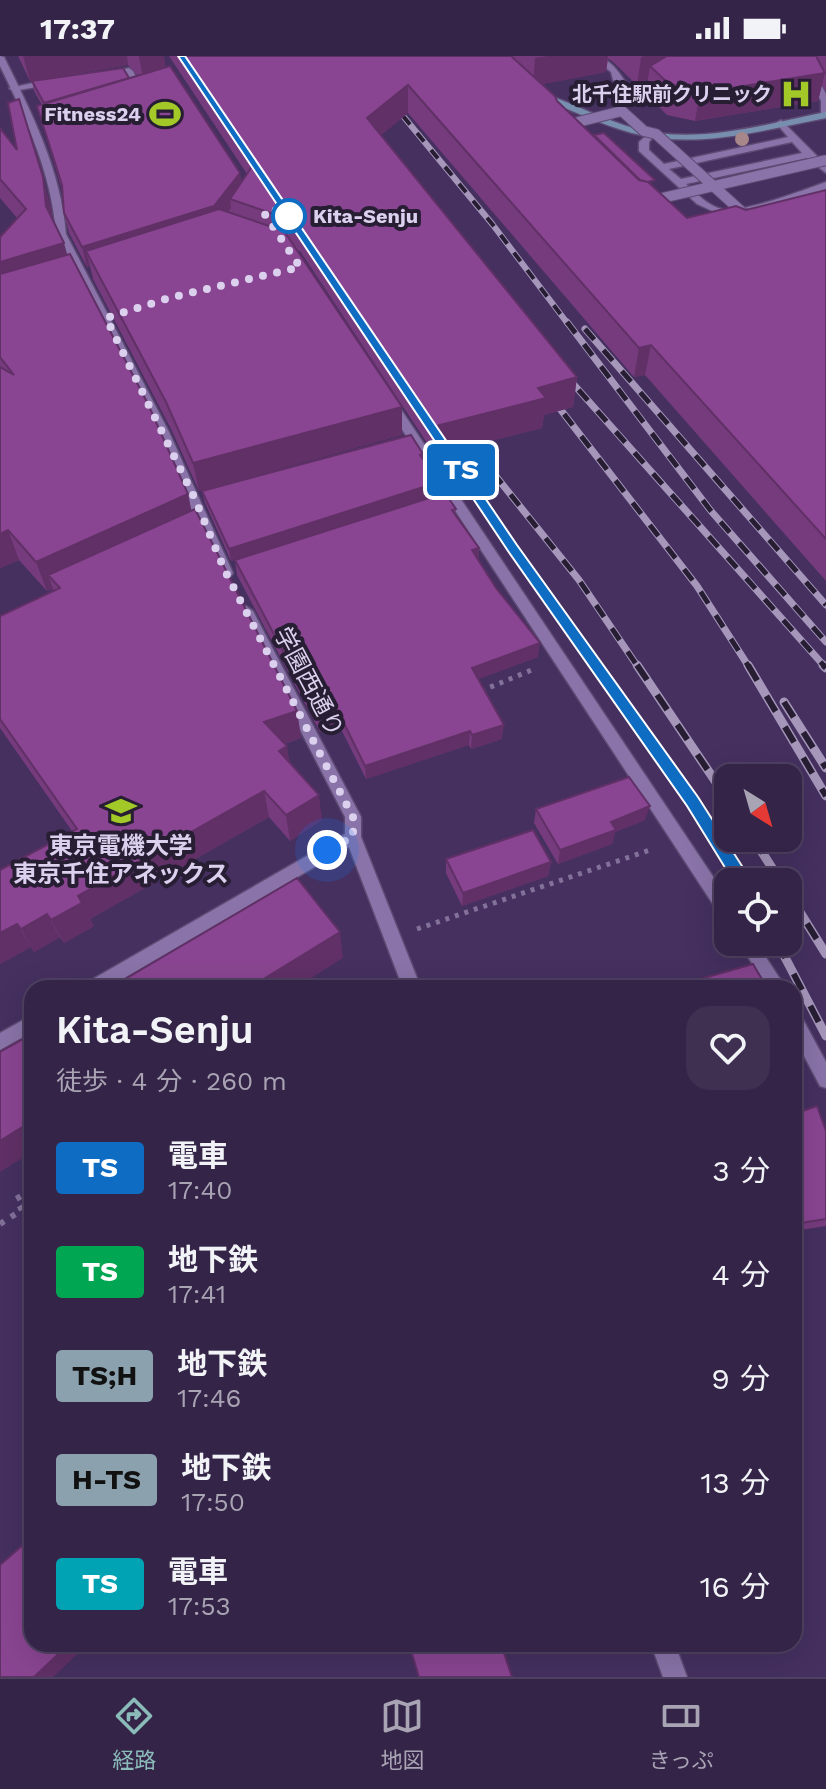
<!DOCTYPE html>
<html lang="ja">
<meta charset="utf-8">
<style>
body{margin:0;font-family:"Work Sans","Noto Sans JP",sans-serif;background:#3f3052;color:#f1f3f6;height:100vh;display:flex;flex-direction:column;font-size:30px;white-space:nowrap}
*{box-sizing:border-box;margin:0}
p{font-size:26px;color:#a9a4b4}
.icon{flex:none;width:44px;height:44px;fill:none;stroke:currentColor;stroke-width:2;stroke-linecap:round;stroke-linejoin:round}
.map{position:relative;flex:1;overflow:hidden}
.details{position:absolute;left:24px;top:924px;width:778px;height:672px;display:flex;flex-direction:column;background:#342448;border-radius:24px;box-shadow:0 8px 32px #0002,0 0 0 2px #4e4160}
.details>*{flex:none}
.badge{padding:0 16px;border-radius:6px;font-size:28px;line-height:52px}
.needle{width:52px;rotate:143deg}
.controls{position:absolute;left:714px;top:708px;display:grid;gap:16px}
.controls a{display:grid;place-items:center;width:88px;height:88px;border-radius:16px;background:#342448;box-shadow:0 8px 32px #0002,0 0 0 2px #4e4160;font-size:40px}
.you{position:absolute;width:40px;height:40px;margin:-20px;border:6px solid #fff;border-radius:50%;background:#1a73e8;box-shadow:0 0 0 12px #1a73e833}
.map>.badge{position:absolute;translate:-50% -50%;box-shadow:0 0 0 4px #fff}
.round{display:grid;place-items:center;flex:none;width:84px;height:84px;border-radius:24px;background:#3f3052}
.head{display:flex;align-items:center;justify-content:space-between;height:136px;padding:0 32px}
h1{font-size:38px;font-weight:600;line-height:60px}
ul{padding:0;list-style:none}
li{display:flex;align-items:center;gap:24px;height:104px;padding:0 32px}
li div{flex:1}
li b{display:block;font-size:30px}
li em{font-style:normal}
li .badge{min-width:88px;font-weight:700;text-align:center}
.status{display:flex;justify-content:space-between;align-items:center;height:56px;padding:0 40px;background:#342448;direction:ltr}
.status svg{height:22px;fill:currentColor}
.dock{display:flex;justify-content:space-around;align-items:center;height:112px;border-top:2px solid #4e4160;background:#342448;font-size:22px;color:#a9a4b4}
.dock a{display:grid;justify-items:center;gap:4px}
.dock .current{color:#8bbbb9}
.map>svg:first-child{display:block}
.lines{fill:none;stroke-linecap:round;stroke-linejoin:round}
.lane-casing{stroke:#5d4a73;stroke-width:3}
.street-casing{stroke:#5d4a73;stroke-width:3}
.secondary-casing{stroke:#5d4a73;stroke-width:3}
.path-far1{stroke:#827199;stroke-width:5;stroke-dasharray:4 6;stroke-linecap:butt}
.path{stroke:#827199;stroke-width:6;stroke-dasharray:5 8;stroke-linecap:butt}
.lane{fill:#8973a8;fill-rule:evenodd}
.street{fill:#8973a8;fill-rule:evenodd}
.secondary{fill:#788eae;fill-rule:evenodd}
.rail-far2-casing{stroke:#a596ba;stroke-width:6}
.rail-far1-casing{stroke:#a596ba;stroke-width:7}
.rail-casing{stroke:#a596ba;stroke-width:9}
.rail-far2{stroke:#271e34;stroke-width:4;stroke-dasharray:11;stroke-linecap:butt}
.rail-far1{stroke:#271e34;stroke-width:5;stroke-dasharray:14;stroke-linecap:butt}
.rail{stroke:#271e34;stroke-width:6;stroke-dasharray:18;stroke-linecap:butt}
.street-bridge-casing{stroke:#5d4a73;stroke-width:12;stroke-linecap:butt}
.street-bridge{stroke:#8973a8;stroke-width:10}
.tree{fill:#a78789}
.wall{fill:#763b7d;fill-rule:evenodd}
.shaded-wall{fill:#603066}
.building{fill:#894591;stroke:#603066;stroke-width:2}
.line{fill:#0f6cc3;stroke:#fff;stroke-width:2}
.walk{stroke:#dbd0ed;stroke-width:8;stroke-dasharray:0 14.4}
.stop-dot{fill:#fff;stroke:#0f6cc3;stroke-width:4}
.labels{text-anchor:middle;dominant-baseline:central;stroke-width:8;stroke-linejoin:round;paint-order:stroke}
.far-poi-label{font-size:20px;font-weight:bold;fill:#dbd0ed;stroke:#271e34;text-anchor:end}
.far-stop-label{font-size:20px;font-weight:bold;fill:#dbd0ed;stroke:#271e34;text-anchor:start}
.street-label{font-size:24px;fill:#dbd0ed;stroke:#271e34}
.poi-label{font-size:24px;font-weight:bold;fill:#dbd0ed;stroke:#271e34}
</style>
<div class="status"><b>17:37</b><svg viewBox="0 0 49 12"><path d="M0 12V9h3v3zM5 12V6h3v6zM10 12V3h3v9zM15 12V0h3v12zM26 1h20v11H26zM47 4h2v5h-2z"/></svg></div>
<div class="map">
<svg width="826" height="1621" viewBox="0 0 826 1621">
<rect width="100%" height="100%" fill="#453060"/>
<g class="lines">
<defs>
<path id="lane" d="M 591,0 C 613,0 620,21 633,35 L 693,0 L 703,0 L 635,41 L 607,68 L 602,65 L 627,39 L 613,24 L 611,16 Z
M 129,12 L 133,15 L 144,37 L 138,37 L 126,18 L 106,21 L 102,18 Z
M 52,23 L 56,26 L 55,28 L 13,35 L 9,32 Z
M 781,64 L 826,109 L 826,117 L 807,102 L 686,128 C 696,137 708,150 722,153 C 745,157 803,134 826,126 L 826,133 L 811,140 L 737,158 L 721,159 L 697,148 L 639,95 L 639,86 L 650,76 L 655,79 L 649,86 L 649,94 L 664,108 L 788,81 L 776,67 ZM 792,86 L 802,97 L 681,123 L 669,113 Z
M 390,342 L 394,343 L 728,843 L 728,864 L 722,862 L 384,346 Z
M 739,886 L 756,886 L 786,932 L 767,932 Z
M 794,956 L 800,958 L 826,1006 L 826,1032 L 820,1030 L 794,981 Z"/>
<path id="street" d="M 0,0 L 4,1 C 32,57 61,115 66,178 L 169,376 L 233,517 L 231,520 L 226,522 L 219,517 L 157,376 L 56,178 C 52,118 26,63 0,10 Z
M 798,0 L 806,0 L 826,38 L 826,61 L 821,58 L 821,45 Z
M 246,550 L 253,555 L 361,761 L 361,781 L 421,932 L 403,932 L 349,791 L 107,932 L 83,932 L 86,927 L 345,778 L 345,761 L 239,555 Z
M 32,959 L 32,976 L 0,994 L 0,977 Z
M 651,1588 L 675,1588 L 687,1621 L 663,1621 Z"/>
<path id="secondary" d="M 538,36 C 572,46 603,64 637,73 C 699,89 765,68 826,56 L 826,62 C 763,74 697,94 632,77 C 599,68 568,52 535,41 L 534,39 Z"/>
</defs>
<use href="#lane" class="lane-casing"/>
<use href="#street" class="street-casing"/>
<use href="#secondary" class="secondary-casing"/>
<path class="path-far1" d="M 481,635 L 534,613
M 417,873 L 653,793"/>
<path class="path" d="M 32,1134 L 16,1143 L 32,1173
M 0,1168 L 22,1154"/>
<use href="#lane" class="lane"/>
<use href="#street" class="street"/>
<use href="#secondary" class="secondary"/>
<defs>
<path id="rail-far2" d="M 389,43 L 493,169 L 568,268"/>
<path id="rail-far1" d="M 567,266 L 711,455 L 826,586
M 585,273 L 826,549
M 560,313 L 825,611
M 547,336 L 697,530 L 749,611
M 458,373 L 579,524 L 638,611
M 512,492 L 597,611"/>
<path id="rail" d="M 595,609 L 692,745 L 743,826
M 637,609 L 728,744
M 748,609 L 826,740
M 823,609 L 826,612
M 784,646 L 826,712
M 753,782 L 781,826
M 788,837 L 826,898
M 777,886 L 826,980"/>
</defs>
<use href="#rail-far2" class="rail-far2-casing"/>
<use href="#rail-far1" class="rail-far1-casing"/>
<use href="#rail" class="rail-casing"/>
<use href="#rail-far2" class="rail-far2"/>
<use href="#rail-far1" class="rail-far1"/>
<use href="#rail" class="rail"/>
<defs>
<path id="street-bridge" d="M 562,70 L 622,55 L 644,75 L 656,78 L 752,165
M 645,146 L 826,104"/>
</defs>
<use href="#street-bridge" class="street-bridge-casing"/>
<use href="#street-bridge" class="street-bridge"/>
</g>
<circle class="tree" cx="742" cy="83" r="7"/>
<path class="wall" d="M 18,0 L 164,0 L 165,11 L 240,117 L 241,127 L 247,118 L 169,0 L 826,0 L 826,36 L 822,28 L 818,45 L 695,65 L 667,59 L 646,38 L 648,23 L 637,29 L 612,5 L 608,3 L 606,16 L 542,28 L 557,45 L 594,80 L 653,131 L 687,162 L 746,154 L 826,134 L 826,525 L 645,319 L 634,321 L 408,57 L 381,79 L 577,321 L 573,351 L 544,359 L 542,372 L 435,399 L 300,195 L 297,195 L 402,379 L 199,435 L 172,375 L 93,223 L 90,210 L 87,211 L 69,177 L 64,157 L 62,134 L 37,50 L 42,49 L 34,35 L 32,25 L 30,25 ZM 128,9 L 138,20 L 129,22 L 39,24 Z
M 0,72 L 51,151 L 52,163 L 67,199 L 188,438 L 191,454 L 297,655 L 301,682 L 285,688 L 290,707 L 322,764 L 290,785 L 269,761 L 90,863 L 94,870 L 64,887 L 60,881 L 34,896 L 31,891 L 0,908 L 0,814 L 72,775 L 0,672 L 0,560 L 54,535 L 53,533 L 47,535 L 19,504 L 0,512 L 0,181 L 17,162 L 0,142 Z
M 423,398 L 423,403 L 438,436 L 436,437 L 436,440 L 231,505 L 205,447 L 202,435 Z
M 456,453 L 455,459 L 479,492 L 478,505 L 538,601 L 478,623 L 502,683 L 471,693 L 469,689 L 366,723 L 339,669 L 320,676 L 237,519 L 235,504 Z
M 536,753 L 645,764 L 615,776 L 612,788 L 558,808 L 534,767 Z
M 446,803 L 551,806 L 548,820 L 462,850 L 446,817 Z
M 794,1058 L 826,1075 L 826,1170 L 794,1175 Z"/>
<path class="shaded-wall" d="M 23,0 L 127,0 L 128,9 L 30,25 Z
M 139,0 L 164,0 L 167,21 L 144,28 Z
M 548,0 L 608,0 L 606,16 L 533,30 L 535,2 Z
M 643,0 L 687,0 L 650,10 L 648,23 L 637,29 L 641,2 Z
M 825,17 L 818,45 L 695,65 L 700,37 Z
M 408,29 L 408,57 L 368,90 L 367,62 Z
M 240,117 L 242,137 L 230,143 L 231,152 L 217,170 L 86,195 L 90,210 L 87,211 L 82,191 Z
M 43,121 L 51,151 L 53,179 L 46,150 Z
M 64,187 L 72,216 L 0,239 L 0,206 Z
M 651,289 L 645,319 L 634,321 L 639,292 Z
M 577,321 L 573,351 L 544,359 L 542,372 L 435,399 L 436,370 L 538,332 Z
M 402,351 L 402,379 L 199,435 L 193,407 Z
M 438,423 L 438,436 L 436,437 L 436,440 L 231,505 L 229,493 Z
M 188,438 L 194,468 L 48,519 L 53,533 L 47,535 L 36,506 Z
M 8,474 L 19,504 L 0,512 L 0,478 Z
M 479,492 L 478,507 L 472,494 Z
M 540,587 L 538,601 L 471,626 L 472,612 Z
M 297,655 L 301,682 L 269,693 L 264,666 Z
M 338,655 L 339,669 L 320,676 L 318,662 Z
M 504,669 L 502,683 L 471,693 L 472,679 Z
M 470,675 L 469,689 L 366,723 L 365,710 Z
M 287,690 L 291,717 L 279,695 Z
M 264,735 L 269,761 L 90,863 L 94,870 L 64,887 L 51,864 L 78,840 Z
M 319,739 L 322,764 L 290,785 L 286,759 Z
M 650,750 L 645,764 L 615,776 L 612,788 L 558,808 L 560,794 L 611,766 Z
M 551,806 L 548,820 L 462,850 L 463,837 Z
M 47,858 L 60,881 L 34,896 L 21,873 Z
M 17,868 L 31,891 L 0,908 L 0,877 Z
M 340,876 L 343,902 L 295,932 L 249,932 Z
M 32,1065 L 32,1096 L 0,1116 L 0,1085 Z
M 69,1588 L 88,1588 L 53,1621 L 34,1621 Z
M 146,1588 L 161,1588 L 143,1591 Z"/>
<path class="building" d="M 183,0 L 511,0 L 555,40 L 557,45 L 639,124 L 648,126 L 687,162 L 736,150 L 746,154 L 826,134 L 826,483 L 651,289 L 639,292 L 408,29 L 367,62 L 577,321 L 538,332 L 546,342 L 436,370 L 297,166 L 230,143 L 255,106 Z
M 667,0 L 816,0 L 825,17 L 700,37 L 672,31 L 650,10 Z
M 170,10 L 240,117 L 214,150 L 82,191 L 64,157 L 62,129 L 37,50 Z
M 123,12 L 129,22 L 44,47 L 32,25 Z
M 19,43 L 43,121 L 46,150 L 64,187 L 0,206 L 0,181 L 26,153 L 0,123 L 0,72 L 17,94 L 8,47 Z
M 604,77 L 655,124 L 648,126 L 640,124 L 594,79 Z
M 219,153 L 284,175 L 402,351 L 193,407 L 166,346 L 86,195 Z
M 70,198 L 148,348 L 188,438 L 36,506 L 8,474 L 0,478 L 0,311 L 14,319 L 0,301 L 0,218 Z
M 411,379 L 423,398 L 420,399 L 438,423 L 434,424 L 436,427 L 229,493 L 202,435 Z
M 445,437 L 456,453 L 452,454 L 479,492 L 472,494 L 496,532 L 540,587 L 472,612 L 504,669 L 472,679 L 470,675 L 365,710 L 338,655 L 318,662 L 235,504 Z
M 195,453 L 297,655 L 264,666 L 287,690 L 279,695 L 319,739 L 286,759 L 264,735 L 78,840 L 82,847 L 51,864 L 47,858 L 21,873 L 17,868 L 0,877 L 0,814 L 77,773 L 0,663 L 0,560 L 60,532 L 48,519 Z
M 629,721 L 650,750 L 611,766 L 616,774 L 560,794 L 536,753 Z
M 533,774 L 551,806 L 463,837 L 446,803 Z
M 297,822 L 340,876 L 249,932 L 110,932 Z
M 753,908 L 767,932 L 669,932 Z
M 32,978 L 32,1065 L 0,1085 L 0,996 Z
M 817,1050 L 826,1075 L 826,1163 L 794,1168 L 794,1058 Z
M 32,1481 L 32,1588 L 69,1588 L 34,1621 L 0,1621 L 0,1509 Z
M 409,1588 L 501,1588 L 512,1621 L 419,1621 Z"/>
<path class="line" d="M 178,0 L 185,0 L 517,489 L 698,741 L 749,821 L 749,831 L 737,831 L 687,750 L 508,495 Z"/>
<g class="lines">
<path class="walk" d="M 289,160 L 275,154 L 264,157 L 300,211 L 169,242 L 106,262 L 195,443 L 225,515 L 353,761 L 353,781 L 327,794"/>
</g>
<defs>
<symbol id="hospital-bare" viewBox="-9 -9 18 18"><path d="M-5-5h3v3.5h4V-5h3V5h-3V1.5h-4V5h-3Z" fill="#a2c928" stroke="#271e34" stroke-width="2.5" paint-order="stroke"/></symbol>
<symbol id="stadium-bare" viewBox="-9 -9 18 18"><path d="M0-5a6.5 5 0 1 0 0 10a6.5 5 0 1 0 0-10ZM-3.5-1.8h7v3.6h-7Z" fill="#a2c928" stroke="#271e34" stroke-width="2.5" paint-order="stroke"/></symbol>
<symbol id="university-bare" viewBox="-9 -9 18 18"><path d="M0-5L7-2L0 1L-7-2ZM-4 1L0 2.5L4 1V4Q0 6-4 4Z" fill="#a2c928" stroke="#271e34" stroke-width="2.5" paint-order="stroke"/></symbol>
</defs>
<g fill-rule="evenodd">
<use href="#hospital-bare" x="774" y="16" width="44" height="44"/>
<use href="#stadium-bare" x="143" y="36" width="44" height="44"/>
<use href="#university-bare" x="99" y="733" width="44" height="44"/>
</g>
<circle class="stop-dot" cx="289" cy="160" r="16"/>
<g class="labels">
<g class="far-poi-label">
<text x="772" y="38">北千住駅前クリニック</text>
<text x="141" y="58">Fitness24</text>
</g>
<g class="far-stop-label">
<text x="313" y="160">Kita-Senju</text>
</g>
<g class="street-label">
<text transform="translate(309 626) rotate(62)">学園西通り</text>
</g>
<g class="poi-label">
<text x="121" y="790">東京電機大学<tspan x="121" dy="28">東京千住アネックス</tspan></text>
</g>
</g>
</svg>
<div class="controls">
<a><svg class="needle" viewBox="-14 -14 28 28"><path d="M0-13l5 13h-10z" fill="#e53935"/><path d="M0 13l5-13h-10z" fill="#a9a4b4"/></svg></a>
<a><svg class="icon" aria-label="locate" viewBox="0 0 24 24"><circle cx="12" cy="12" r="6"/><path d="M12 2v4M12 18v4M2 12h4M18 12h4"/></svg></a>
</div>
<div class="you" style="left:327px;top:794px"></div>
<b class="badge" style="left:461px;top:414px;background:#0f6cc3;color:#fff">TS</b>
<section class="details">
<div class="head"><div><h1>Kita-Senju</h1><p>徒歩 · 4 分 · 260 m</p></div><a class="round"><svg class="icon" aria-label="heart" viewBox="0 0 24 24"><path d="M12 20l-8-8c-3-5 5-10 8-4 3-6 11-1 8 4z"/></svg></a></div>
<ul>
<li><span class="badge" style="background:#0f6cc3;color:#fff">TS</span><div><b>電車</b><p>17:40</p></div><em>3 分</em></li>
<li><span class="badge" style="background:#00a651;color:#fff">TS</span><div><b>地下鉄</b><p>17:41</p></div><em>4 分</em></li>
<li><span class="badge" style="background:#8ba2ae;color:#111">TS;H</span><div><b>地下鉄</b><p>17:46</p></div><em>9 分</em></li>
<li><span class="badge" style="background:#8ba2ae;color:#111">H-TS</span><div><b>地下鉄</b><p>17:50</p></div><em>13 分</em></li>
<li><span class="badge" style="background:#00a3b4;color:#fff">TS</span><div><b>電車</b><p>17:53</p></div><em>16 分</em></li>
</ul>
</section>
</div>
<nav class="dock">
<a class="current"><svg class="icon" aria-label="directions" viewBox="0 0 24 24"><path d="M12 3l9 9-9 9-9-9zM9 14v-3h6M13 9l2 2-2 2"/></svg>経路</a>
<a><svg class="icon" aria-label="map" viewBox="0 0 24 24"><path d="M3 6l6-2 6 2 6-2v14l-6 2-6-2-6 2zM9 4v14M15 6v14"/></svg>地図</a>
<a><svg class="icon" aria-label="tickets" viewBox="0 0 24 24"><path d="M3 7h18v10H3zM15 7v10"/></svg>きっぷ</a>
</nav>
